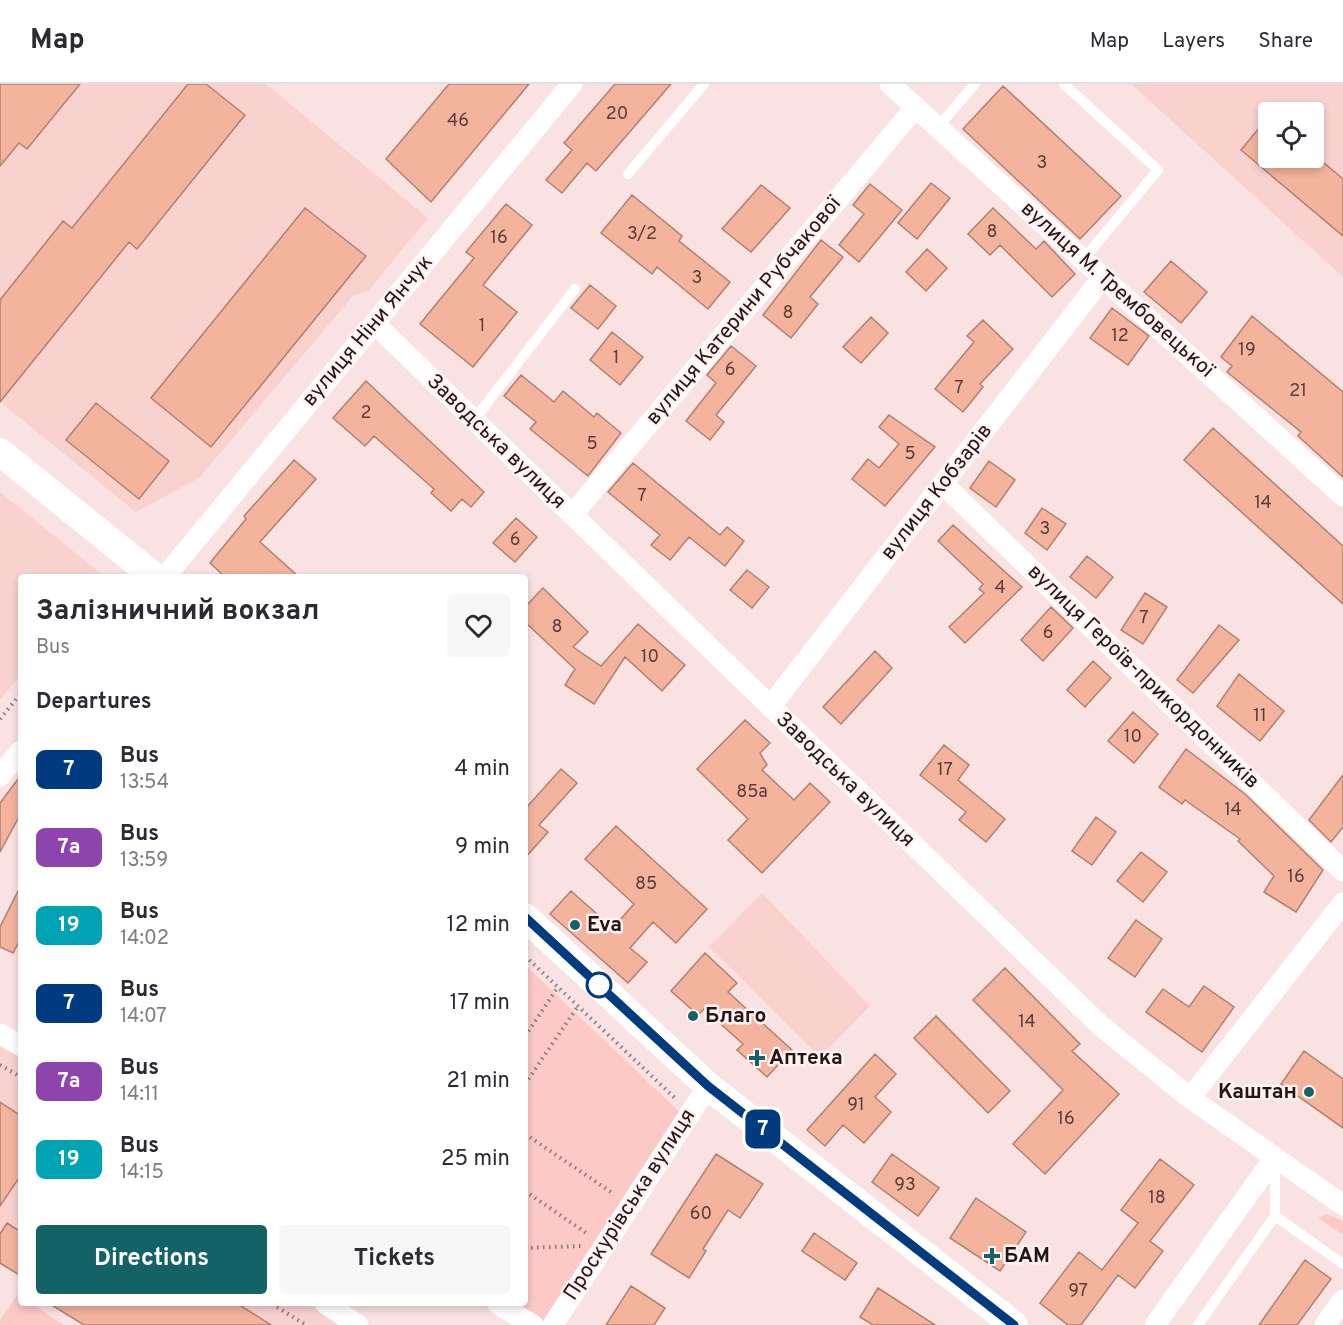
<!DOCTYPE html>
<meta charset="utf-8">
<style>
body{margin:0;font-family:Overpass,sans-serif;background:#f7f7f7;color:#2b2b33;height:100vh;display:flex;flex-direction:column;font-size:22px;white-space:nowrap}
*{box-sizing:border-box;margin:0}
p{font-size:20px;color:#7c7c81}
.icon{flex:none;width:33px;height:33px;fill:none;stroke:currentColor;stroke-width:2;stroke-linecap:round;stroke-linejoin:round}
.map{position:relative;flex:1;overflow:hidden}
.details{position:absolute;left:18px;top:490px;width:510px;height:732px;display:flex;flex-direction:column;background:#fff;border-radius:6px;box-shadow:0 3px 9px #0003}
.details>*{flex:none}
.badge{padding:0 12px;border-radius:9px;font-size:21px;line-height:39px}
.controls{position:absolute;left:1258px;top:18px;display:grid;gap:12px}
.controls a{display:grid;place-items:center;width:66px;height:66px;border-radius:6px;background:#fff;box-shadow:0 3px 9px #0003;font-size:30px}
.map>.badge{position:absolute;translate:-50% -50%;box-shadow:0 0 0 3px #fff}
h2{padding:0 18px;font-size:22px;line-height:54px}
.round{display:grid;place-items:center;flex:none;width:63px;height:63px;border-radius:6px;background:#f7f7f7}
.overview{display:flex;align-items:center;justify-content:space-between;height:102px;padding:0 18px}
h1{font-size:28px;font-weight:700;line-height:45px}
.cta{display:flex;gap:12px;margin-top:auto;padding:12px 18px}
.cta a{flex:1;height:69px;border-radius:6px;background:#126266;color:#fff;font-size:24px;font-weight:700;line-height:69px;text-align:center}
.cta a+a{background:#f7f7f7;color:#2b2b33}
ul{padding:0;list-style:none}
li{display:flex;align-items:center;gap:18px;height:78px;padding:0 18px}
li div{flex:1}
li b{display:block;font-size:22px}
li em{font-style:normal}
li .badge{min-width:66px;font-weight:700;text-align:center}
header{display:flex;align-items:center;gap:36px;box-sizing:border-box;height:84px;padding:0 30px;background:#fff;border-bottom:2px solid #e1e1e2}
header strong{font-size:28px}
nav{display:flex;gap:33px;margin-inline-start:auto;font-size:21px}
.map>svg:first-child{display:block}
.built{fill:#f9d2d0;fill-rule:evenodd}
.green{fill:#fcc9c7}
.building{fill:#f3b39c;stroke:#b08170;stroke-width:1.5}
.lines{fill:none;stroke-linecap:round;stroke-linejoin:round}
.path{stroke:#8d7777;stroke-width:4;stroke-dasharray:1.5 4.5;stroke-linecap:butt}
.lane{stroke:#fff;stroke-width:10}
.street{stroke:#fff;stroke-width:21}
.secondary{stroke:#fff;stroke-width:28}
.line-casing{stroke:#fff;stroke-width:14}
.line{stroke:#003b80;stroke-width:9}
.poi-dot{fill:#126266;stroke:#fef2f2;stroke-width:2}
.stop-dot{fill:#fff;stroke:#003b80;stroke-width:3}
.labels{text-anchor:middle;dominant-baseline:central;stroke-width:5;stroke-linejoin:round;paint-order:stroke}
.number-label{font-size:18px;fill:#5b3c36}
.street-label{font-size:21px;fill:#281414;stroke:#fef2f2}
.poi-label{font-size:21px;font-weight:bold;fill:#281414;stroke:#fef2f2;text-anchor:start}
</style>
<header>
<strong>Map</strong>
<nav><a>Map</a><a>Layers</a><a>Share</a></nav>
</header>
<div class="map">
<svg width="1343" height="1241" viewBox="0 0 1343 1241">
<rect width="100%" height="100%" fill="#f9e2e1"/>
<path class="built" d="M 0,0 L 266,0 L 428,134 L 369,206 L 353,212 L 199,394 L 136,428 L 0,318 Z
M 1131,0 L 1343,0 L 1343,193 ZM 1269,28 L 1314,28 L 1314,74 L 1269,74 Z
M 0,408 L 103,491 L 101,494 L 21,494 L 21,591 L 0,616 Z
M 762,809 L 870,922 L 820,973 L 709,863 Z
M 0,962 L 21,973 L 21,1192 L 0,1179 Z
M 50,1220 L 309,1220 L 341,1241 L 84,1241 Z"/>
<path class="green" d="M 525,881 L 684,1032 L 553,1241 L 533,1241 L 498,1220 L 525,1220 Z
M 1327,1130 L 1343,1137 L 1343,1151 L 1318,1134 Z
M 18,1210 L 21,1212 L 21,1220 L 32,1220 L 64,1241 L 0,1241 L 0,1237 Z"/>
<path class="building" d="M 0,0 L 80,0 L 27,65 L 19,59 L 0,82 Z
M 188,0 L 206,0 L 245,31 L 137,165 L 129,158 L 0,318 L 0,216 L 63,137 L 72,144 Z
M 449,0 L 529,0 L 431,118 L 386,75 Z
M 615,0 L 671,0 L 596,87 L 587,79 L 562,109 L 546,96 L 572,66 L 564,59 Z
M 1003,2 L 1121,112 L 1080,155 L 963,45 Z
M 1269,32 L 1269,74 L 1318,74 L 1343,95 L 1343,152 L 1241,66 Z
M 931,99 L 950,114 L 917,155 L 898,139 Z
M 870,100 L 902,126 L 859,178 L 839,161 L 864,130 L 853,121 Z
M 761,101 L 790,124 L 751,168 L 722,145 Z
M 632,111 L 682,152 L 679,157 L 730,198 L 708,225 L 657,183 L 652,190 L 601,149 Z
M 506,120 L 532,141 L 483,201 L 517,228 L 473,283 L 420,240 L 474,174 L 466,168 Z
M 305,124 L 366,172 L 211,363 L 151,314 Z
M 993,124 L 1036,165 L 1044,157 L 1075,190 L 1052,213 L 1000,161 L 990,171 L 968,150 Z
M 821,156 L 843,173 L 810,213 L 818,220 L 791,254 L 763,231 Z
M 927,165 L 947,184 L 926,207 L 906,188 Z
M 1171,177 L 1207,208 L 1181,239 L 1144,208 Z
M 590,201 L 616,222 L 598,245 L 571,224 Z
M 1112,224 L 1149,252 L 1128,281 L 1090,254 Z
M 1252,232 L 1343,308 L 1343,393 L 1298,352 L 1301,348 L 1227,288 L 1232,282 L 1221,273 Z
M 871,233 L 888,249 L 861,279 L 843,263 Z
M 983,236 L 1013,265 L 980,300 L 983,303 L 963,328 L 935,305 L 974,258 L 967,252 Z
M 612,248 L 643,273 L 620,301 L 590,276 Z
M 731,262 L 756,282 L 716,331 L 724,338 L 710,356 L 686,337 L 716,299 L 707,291 Z
M 521,291 L 554,318 L 563,307 L 594,333 L 597,329 L 621,349 L 588,392 L 530,345 L 536,338 L 504,312 Z
M 366,297 L 484,408 L 471,423 L 462,415 L 451,427 L 431,409 L 434,405 L 374,352 L 365,362 L 333,334 Z
M 96,319 L 169,377 L 139,415 L 66,356 Z
M 889,331 L 935,363 L 885,422 L 852,395 L 868,375 L 879,384 L 899,360 L 879,343 Z
M 1213,344 L 1343,462 L 1343,520 L 1184,376 Z
M 294,376 L 316,395 L 260,458 L 300,494 L 226,494 L 210,479 L 246,435 L 244,432 Z
M 989,377 L 1015,396 L 996,423 L 970,404 Z
M 633,379 L 720,451 L 727,443 L 744,457 L 725,482 L 689,453 L 670,476 L 651,461 L 660,451 L 608,408 Z
M 1042,424 L 1066,440 L 1047,466 L 1025,449 Z
M 516,434 L 537,453 L 515,478 L 493,459 Z
M 953,441 L 1022,503 L 965,559 L 949,543 L 984,509 L 979,505 L 983,500 L 938,457 Z
M 1087,472 L 1113,493 L 1096,514 L 1070,493 Z
M 747,486 L 769,503 L 752,524 L 730,506 Z
M 543,504 L 588,548 L 573,563 L 601,582 L 638,540 L 685,581 L 662,607 L 625,573 L 594,620 L 565,601 L 575,585 L 525,538 L 525,523 Z
M 1145,509 L 1167,523 L 1143,560 L 1121,546 Z
M 1051,523 L 1073,544 L 1043,577 L 1021,556 Z
M 1219,541 L 1239,556 L 1193,609 L 1177,596 Z
M 875,567 L 892,584 L 841,640 L 823,623 Z
M 1093,577 L 1111,594 L 1085,623 L 1067,606 Z
M 1239,590 L 1284,627 L 1260,657 L 1217,622 Z
M 1133,628 L 1158,650 L 1134,679 L 1108,657 Z
M 745,636 L 770,659 L 760,669 L 767,681 L 762,686 L 794,716 L 810,699 L 830,718 L 762,789 L 728,756 L 748,735 L 697,685 Z
M 944,661 L 969,681 L 958,696 L 1005,735 L 986,758 L 959,736 L 966,728 L 920,691 Z
M 1186,665 L 1245,710 L 1323,786 L 1296,828 L 1264,808 L 1274,792 L 1238,757 L 1240,755 L 1185,716 L 1182,720 L 1159,703 Z
M 561,685 L 577,699 L 539,741 L 548,748 L 525,774 L 525,725 Z
M 21,691 L 21,729 L 0,768 L 0,719 Z
M 1343,691 L 1343,743 L 1331,758 L 1309,736 Z
M 1096,733 L 1116,748 L 1092,781 L 1072,767 Z
M 616,742 L 707,825 L 676,859 L 653,838 L 630,864 L 647,878 L 628,899 L 550,830 L 571,807 L 613,844 L 634,820 L 585,775 Z
M 1141,768 L 1167,788 L 1143,818 L 1117,797 Z
M 21,801 L 21,854 L 13,869 L 0,863 L 0,843 Z
M 1136,836 L 1162,855 L 1135,893 L 1108,874 Z
M 705,869 L 737,899 L 728,908 L 792,966 L 767,993 L 737,966 L 743,960 L 704,925 L 698,931 L 671,907 Z
M 1005,884 L 1080,960 L 1072,967 L 1119,1010 L 1045,1090 L 1013,1060 L 1063,1006 L 973,916 Z
M 1204,902 L 1234,923 L 1202,968 L 1146,928 L 1163,905 L 1189,923 Z
M 936,932 L 1010,1007 L 988,1029 L 914,954 Z
M 1304,967 L 1343,995 L 1343,1044 L 1281,1000 Z
M 875,970 L 896,990 L 875,1013 L 891,1028 L 864,1059 L 843,1041 L 825,1062 L 807,1046 Z
M 0,1018 L 21,1032 L 21,1091 L 0,1122 Z
M 716,1070 L 763,1100 L 740,1134 L 728,1126 L 703,1165 L 706,1167 L 689,1194 L 651,1170 Z
M 892,1070 L 939,1104 L 918,1132 L 872,1098 Z
M 1160,1075 L 1194,1101 L 1150,1157 L 1163,1167 L 1135,1204 L 1118,1191 L 1081,1241 L 1068,1241 L 1040,1219 L 1079,1168 L 1102,1186 L 1138,1139 L 1121,1126 Z
M 976,1114 L 1026,1148 L 1000,1187 L 950,1154 Z
M 7,1139 L 21,1148 L 21,1192 L 0,1179 L 0,1150 Z
M 814,1149 L 857,1179 L 845,1196 L 802,1167 Z
M 1305,1176 L 1331,1195 L 1297,1241 L 1259,1241 Z
M 631,1202 L 665,1224 L 654,1241 L 606,1241 Z
M 878,1204 L 935,1241 L 873,1241 L 860,1233 Z
M 50,1220 L 238,1220 L 271,1241 L 84,1241 Z"/>
<g class="lines">
<path class="path" d="M 0,635 L 21,609
M 525,872 L 677,1016
M 525,952 L 558,903
M 0,981 L 21,993
M 525,1000 L 578,922
M 525,1050 L 614,1110
M 525,1107 L 589,1151
M 525,1164 L 581,1162
M 272,1220 L 306,1241"/>
<path class="lane" d="M 1064,0 L 1158,86 L 1083,176
M 938,43 L 975,0
M 628,90 L 704,0
M 474,336 L 575,205
M 1275,1078 L 1275,1132
M 1198,1241 L 1275,1132 L 1343,1180"/>
<path class="street" d="M 890,0 L 1343,412
M 374,239 L 1101,942 L 1190,1014 L 1343,1121
M 943,400 L 1343,787
M 572,431 L 916,23
M 164,494 L 572,0
M 770,623 L 1103,193
M 0,692 L 21,667
M 0,950 L 21,962
M 1190,1014 L 1343,819
M 326,1220 L 358,1241
M 498,1220 L 533,1241
M 553,1241 L 708,1002
M 1155,1241 L 1275,1073
M 1325,1241 L 1343,1216"/>
<path class="secondary" d="M 0,368 L 156,494
M 525,833 L 708,1002 L 1014,1241"/>
</g>
<g class="lines">
<defs>
<path id="line" d="M 525,833 L 708,1002 L 1014,1241"/>
</defs>
<use href="#line" class="line-casing"/>
<use href="#line" class="line"/>
</g>
<g class="poi-dot">
<circle cx="575" cy="841" r="6"/>
<circle cx="693" cy="932" r="6"/>
<path d="M754 965h6v6h6v6h-6v6h-6v-6h-6v-6h6z"/>
<circle cx="1309" cy="1008" r="6"/>
<path d="M989 1163h6v6h6v6h-6v6h-6v-6h-6v-6h6z"/>
</g>
<circle class="stop-dot" cx="599" cy="901" r="12"/>
<g class="labels">
<g class="number-label">
<text x="617" y="30">20</text>
<text x="458" y="37">46</text>
<text x="1042" y="79">3</text>
<text x="992" y="148">8</text>
<text x="642" y="150">3/2</text>
<text x="499" y="154">16</text>
<text x="697" y="194">3</text>
<text x="788" y="229">8</text>
<text x="482" y="242">1</text>
<text x="1120" y="252">12</text>
<text x="1247" y="266">19</text>
<text x="616" y="274">1</text>
<text x="730" y="286">6</text>
<text x="959" y="304">7</text>
<text x="1298" y="307">21</text>
<text x="366" y="329">2</text>
<text x="592" y="360">5</text>
<text x="910" y="370">5</text>
<text x="642" y="412">7</text>
<text x="1263" y="419">14</text>
<text x="1045" y="445">3</text>
<text x="515" y="456">6</text>
<text x="1000" y="504">4</text>
<text x="1144" y="534">7</text>
<text x="557" y="543">8</text>
<text x="1048" y="549">6</text>
<text x="650" y="573">10</text>
<text x="1260" y="632">11</text>
<text x="1133" y="653">10</text>
<text x="945" y="686">17</text>
<text x="752" y="708">85а</text>
<text x="1233" y="726">14</text>
<text x="1296" y="793">16</text>
<text x="646" y="800">85</text>
<text x="1027" y="938">14</text>
<text x="856" y="1021">91</text>
<text x="1066" y="1035">16</text>
<text x="905" y="1101">93</text>
<text x="1157" y="1114">18</text>
<text x="701" y="1130">60</text>
<text x="1078" y="1207">97</text>
</g>
<g class="street-label">
<text transform="translate(1117 206) rotate(42)">вулиця М. Трембовецької</text>
<text transform="translate(744 227) rotate(-50)">вулиця Катерини Рубчакової</text>
<text transform="translate(368 247) rotate(-50)">вулиця Ніни Янчук</text>
<text transform="translate(496 358) rotate(44)">Заводська вулиця</text>
<text transform="translate(937 408) rotate(-52)">вулиця Кобзарів</text>
<text transform="translate(1143 593) rotate(44)">вулиця Героїв-прикордонників</text>
<text transform="translate(845 696) rotate(44)">Заводська вулиця</text>
<text transform="translate(630 1121) rotate(-57)">Проскурівська вулиця</text>
</g>
<g class="poi-label">
<text x="587" y="841">Eva</text>
<text x="705" y="932">Благо</text>
<text x="769" y="974">Аптека</text>
<text x="1297" y="1008" text-anchor="end">Каштан</text>
<text x="1004" y="1172">БАМ</text>
</g>
</g>
</svg>
<div class="controls">
<a><svg class="icon" aria-label="locate" viewBox="0 0 24 24"><circle cx="12" cy="12" r="6"/><path d="M12 2v4M12 18v4M2 12h4M18 12h4"/></svg></a>
</div>
<b class="badge" style="left:763px;top:1045px;background:#003b80;color:#fff">7</b>
<section class="details">
<div class="overview"><div><h1>Залізничний вокзал</h1><p>Bus</p></div><a class="round"><svg class="icon" aria-label="heart" viewBox="0 0 24 24"><path d="M12 20l-8-8c-3-5 5-10 8-4 3-6 11-1 8 4z"/></svg></a></div>
<h2>Departures</h2>
<ul>
<li><span class="badge" style="background:#003b80;color:#fff">7</span><div><b>Bus</b><p>13:54</p></div><em>4 min</em></li>
<li><span class="badge" style="background:#8e44ad;color:#fff">7а</span><div><b>Bus</b><p>13:59</p></div><em>9 min</em></li>
<li><span class="badge" style="background:#00a3b4;color:#fff">19</span><div><b>Bus</b><p>14:02</p></div><em>12 min</em></li>
<li><span class="badge" style="background:#003b80;color:#fff">7</span><div><b>Bus</b><p>14:07</p></div><em>17 min</em></li>
<li><span class="badge" style="background:#8e44ad;color:#fff">7а</span><div><b>Bus</b><p>14:11</p></div><em>21 min</em></li>
<li><span class="badge" style="background:#00a3b4;color:#fff">19</span><div><b>Bus</b><p>14:15</p></div><em>25 min</em></li>
</ul>
<div class="cta"><a>Directions</a><a>Tickets</a></div>
</section>
</div>
